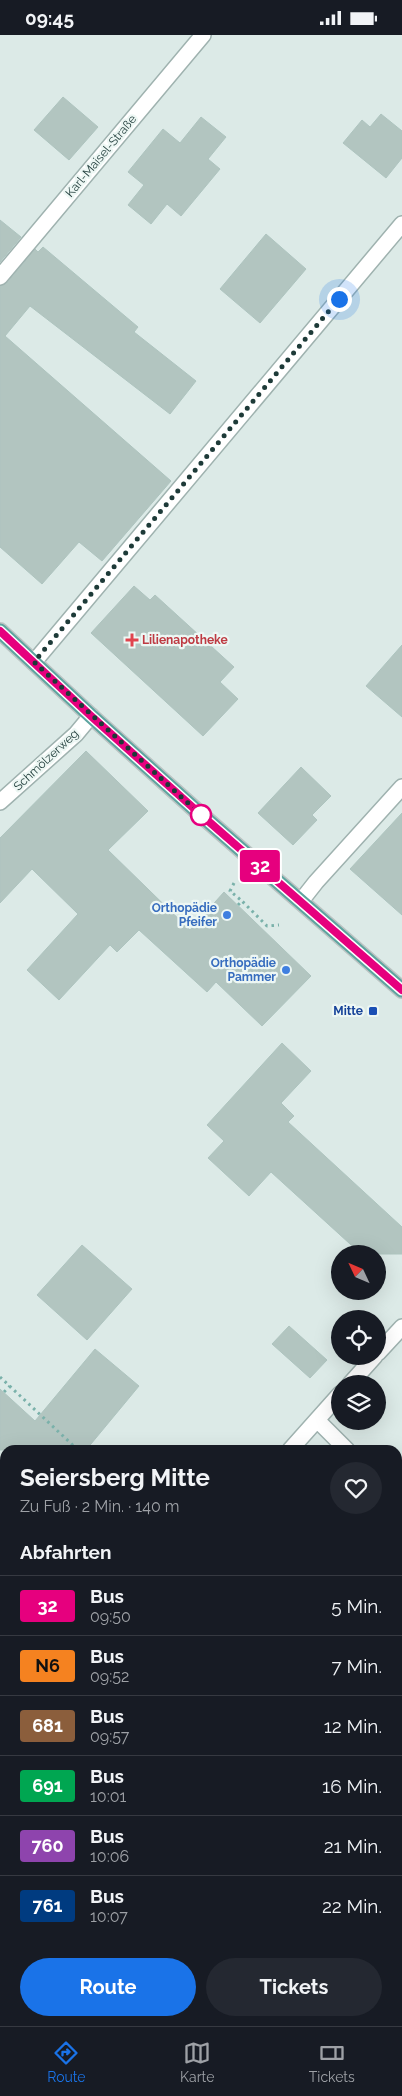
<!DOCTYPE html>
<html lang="de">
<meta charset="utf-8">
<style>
body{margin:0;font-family:Raleway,sans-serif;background:#242831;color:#f1f3f6;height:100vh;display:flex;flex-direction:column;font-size:19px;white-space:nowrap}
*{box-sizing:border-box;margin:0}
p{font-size:16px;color:#9ea1a6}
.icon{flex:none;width:28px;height:28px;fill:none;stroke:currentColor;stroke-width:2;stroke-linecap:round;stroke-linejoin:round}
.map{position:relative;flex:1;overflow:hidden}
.details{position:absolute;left:0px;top:1410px;width:402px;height:581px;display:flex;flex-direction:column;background:#171b24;border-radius:15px 15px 0 0;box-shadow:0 5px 20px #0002}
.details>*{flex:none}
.badge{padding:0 10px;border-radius:4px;font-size:18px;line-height:32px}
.needle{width:32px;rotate:314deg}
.controls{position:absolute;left:331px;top:1210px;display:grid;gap:10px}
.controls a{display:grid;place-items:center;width:55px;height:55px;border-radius:50%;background:#171b24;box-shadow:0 5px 20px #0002;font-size:25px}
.you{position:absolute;width:25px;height:25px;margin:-12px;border:4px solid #fff;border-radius:50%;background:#1a73e8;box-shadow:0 0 0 8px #1a73e833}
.map>.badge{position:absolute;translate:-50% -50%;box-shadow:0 0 0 2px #fff}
h2{padding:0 20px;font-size:19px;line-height:45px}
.round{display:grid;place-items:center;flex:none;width:52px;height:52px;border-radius:26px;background:#242831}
.overview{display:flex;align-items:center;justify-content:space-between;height:85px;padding:0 20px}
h1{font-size:24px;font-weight:700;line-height:38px}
.primary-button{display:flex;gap:10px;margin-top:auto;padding:10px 20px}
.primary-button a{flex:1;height:58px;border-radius:30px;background:#1a73e8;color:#fff;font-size:20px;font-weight:700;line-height:58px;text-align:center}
.primary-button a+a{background:#242831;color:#f1f3f6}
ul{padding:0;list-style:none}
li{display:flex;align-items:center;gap:15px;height:60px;padding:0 20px;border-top:1px solid #363941}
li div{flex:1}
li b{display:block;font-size:19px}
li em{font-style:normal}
li .badge{min-width:55px;font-weight:700;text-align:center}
.status{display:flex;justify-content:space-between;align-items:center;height:35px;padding:0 25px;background:#171b24;direction:ltr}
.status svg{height:14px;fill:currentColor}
.menu{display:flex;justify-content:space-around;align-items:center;height:70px;border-top:1px solid #363941;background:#171b24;font-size:14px;color:#9ea1a6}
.menu a{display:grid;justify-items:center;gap:2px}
.menu .selected{color:#1a73e8}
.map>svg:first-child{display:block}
.building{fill:#b2c5c0;stroke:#aec4bf}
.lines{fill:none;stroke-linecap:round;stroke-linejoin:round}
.service-casing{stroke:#9fb2af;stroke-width:18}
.minor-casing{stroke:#9fb2af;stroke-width:18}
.primary-casing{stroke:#bbc4c3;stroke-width:18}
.path{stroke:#7ab1aa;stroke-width:3;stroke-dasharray:2.5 4;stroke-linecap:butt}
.service{stroke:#fff;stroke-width:15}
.minor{stroke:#fff;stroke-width:15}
.primary{stroke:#5da49f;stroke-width:15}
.line-casing{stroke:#fff;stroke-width:11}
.line{stroke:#e6007e;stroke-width:8}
.walk{stroke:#1d3a38;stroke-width:5;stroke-dasharray:0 9}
.health-dot{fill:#e0444e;stroke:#edf7f4;stroke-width:2}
.stop-dot{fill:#fff;stroke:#e6007e;stroke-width:2.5}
.shop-dot{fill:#3f7fe0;stroke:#edf7f4;stroke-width:2}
.transit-dot{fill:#1a4fb4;stroke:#edf7f4;stroke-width:2}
.labels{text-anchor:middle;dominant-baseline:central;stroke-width:4.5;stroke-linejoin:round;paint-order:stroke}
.street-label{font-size:12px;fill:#1d3a38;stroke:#edf7f4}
.health-label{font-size:12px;font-weight:bold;fill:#be3a42;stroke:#edf7f4;text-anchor:start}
.shop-label{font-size:12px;font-weight:bold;fill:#366cbe;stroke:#edf7f4;text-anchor:end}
.transit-label{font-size:12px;font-weight:bold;fill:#164399;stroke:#edf7f4;text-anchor:end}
</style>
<div class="status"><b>09:45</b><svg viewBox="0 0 49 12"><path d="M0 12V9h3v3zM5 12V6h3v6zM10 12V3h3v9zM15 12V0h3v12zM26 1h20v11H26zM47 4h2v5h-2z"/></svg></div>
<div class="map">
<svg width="402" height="1991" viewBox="0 0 402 1991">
<rect width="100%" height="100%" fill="#dceae7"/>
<path class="building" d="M 63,62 L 98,92 L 69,125 L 34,95 Z
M 381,79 L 402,96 L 402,123 L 386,143 L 343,108 L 362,85 L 370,92 Z
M 201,82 L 226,102 L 208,124 L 220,134 L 181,181 L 167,169 L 151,189 L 128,170 L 144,150 L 128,137 L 163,94 L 180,108 Z
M 0,185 L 21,202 L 0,227 Z
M 266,199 L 306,234 L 260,288 L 220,254 Z
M 43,212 L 138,292 L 134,297 L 196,346 L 170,379 L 30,271 L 5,301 L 171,446 L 102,526 L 79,507 L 42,549 L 0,512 L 0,251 L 7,248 L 35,214 L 38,217 Z
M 134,551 L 150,565 L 155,560 L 234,632 L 220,647 L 238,664 L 203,701 L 91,598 Z
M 402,610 L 402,682 L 366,651 Z
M 86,716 L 148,776 L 108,815 L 190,895 L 224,857 L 311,941 L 262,991 L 216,947 L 207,957 L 139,895 L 117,917 L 110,910 L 59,965 L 27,935 L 78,879 L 32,834 L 0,868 L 0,803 Z
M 301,732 L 331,761 L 312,780 L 317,785 L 293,810 L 258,778 Z
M 402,778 L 402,880 L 350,834 Z
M 282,1008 L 311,1036 L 281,1068 L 294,1081 L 288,1087 L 402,1192 L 402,1219 L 361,1219 L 271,1137 L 249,1161 L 208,1123 L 224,1106 L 207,1090 Z
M 82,1210 L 132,1254 L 87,1305 L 37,1260 Z
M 289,1291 L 327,1325 L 310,1343 L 272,1309 Z
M 95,1314 L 139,1351 L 86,1415 L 0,1415 L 0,1354 L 35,1386 Z"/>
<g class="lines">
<defs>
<path id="service" d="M 398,1872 L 402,1867
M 264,1991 L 270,1986"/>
<path id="minor" d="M 0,242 L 203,0
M 34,627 L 402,189
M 0,767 L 76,699 L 91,681
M 301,866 L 316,847 L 402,752
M 378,1318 L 402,1292
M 350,1349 L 375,1321
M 317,1385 L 347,1415
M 290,1415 L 340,1359
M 398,1465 L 402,1469
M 0,1741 L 5,1735"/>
<path id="primary" d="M 0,596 L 91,681 L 199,778 L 402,955"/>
</defs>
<use href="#service" class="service-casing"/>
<use href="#minor" class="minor-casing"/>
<use href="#primary" class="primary-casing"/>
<path class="path" d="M 234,848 L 230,856 L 242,866
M 238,870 L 242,866 L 267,891 L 279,890
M 0,1342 L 78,1415
M 4,1357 L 10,1351
M 0,1503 L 5,1497"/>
<use href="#service" class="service"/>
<use href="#minor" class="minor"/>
<use href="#primary" class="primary"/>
</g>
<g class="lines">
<defs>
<path id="line" d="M 0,596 L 91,681 L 199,778 L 402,955"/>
</defs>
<use href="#line" class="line-casing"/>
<use href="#line" class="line"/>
<path class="walk" d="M 201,780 L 34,627 L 339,264"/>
</g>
<path class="health-dot" d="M129.5 597.5h5v5h5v5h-5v5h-5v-5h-5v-5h5z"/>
<circle class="stop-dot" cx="201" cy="780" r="10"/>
<g class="shop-dot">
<circle cx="227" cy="880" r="5"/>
<circle cx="286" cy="935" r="5"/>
</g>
<rect class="transit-dot" x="368" y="971" width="10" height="10" rx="2.5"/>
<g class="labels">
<g class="street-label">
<text transform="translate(101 121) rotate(-50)">Karl-Maisel-Straße</text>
<text transform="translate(46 725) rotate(-43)">Schmölzerweg</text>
</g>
<g class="health-label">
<text x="142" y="605">Lilienapotheke</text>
</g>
<g class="shop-label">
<text x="217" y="873">Orthopädie<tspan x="217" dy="14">Pfeifer</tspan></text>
<text x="276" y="928">Orthopädie<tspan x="276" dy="14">Pammer</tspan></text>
</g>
<g class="transit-label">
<text x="363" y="976">Mitte</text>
</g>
</g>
</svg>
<div class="controls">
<a><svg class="needle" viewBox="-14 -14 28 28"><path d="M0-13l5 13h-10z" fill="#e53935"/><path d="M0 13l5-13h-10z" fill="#9ea1a6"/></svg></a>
<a><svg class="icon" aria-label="locate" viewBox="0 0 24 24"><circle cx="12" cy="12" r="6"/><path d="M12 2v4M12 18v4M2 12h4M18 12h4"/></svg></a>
<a><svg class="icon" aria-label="layers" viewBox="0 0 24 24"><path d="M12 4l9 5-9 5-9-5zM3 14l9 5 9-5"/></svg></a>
</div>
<div class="you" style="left:339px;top:264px"></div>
<b class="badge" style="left:260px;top:831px;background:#e6007e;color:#fff">32</b>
<section class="details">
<div class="overview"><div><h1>Seiersberg Mitte</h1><p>Zu Fuß · 2 Min. · 140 m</p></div><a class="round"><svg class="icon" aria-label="heart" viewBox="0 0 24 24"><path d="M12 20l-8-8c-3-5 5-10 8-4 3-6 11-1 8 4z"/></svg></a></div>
<h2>Abfahrten</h2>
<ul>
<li><span class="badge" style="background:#e6007e;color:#fff">32</span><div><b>Bus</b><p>09:50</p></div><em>5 Min.</em></li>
<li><span class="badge" style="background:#f58220;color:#111">N6</span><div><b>Bus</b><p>09:52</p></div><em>7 Min.</em></li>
<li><span class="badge" style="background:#8b5e3c;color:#fff">681</span><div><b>Bus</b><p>09:57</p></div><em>12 Min.</em></li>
<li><span class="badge" style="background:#00a651;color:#fff">691</span><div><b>Bus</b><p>10:01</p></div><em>16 Min.</em></li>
<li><span class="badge" style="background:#8e44ad;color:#fff">760</span><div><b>Bus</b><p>10:06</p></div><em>21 Min.</em></li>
<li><span class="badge" style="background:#003b80;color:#fff">761</span><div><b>Bus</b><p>10:07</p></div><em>22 Min.</em></li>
</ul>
<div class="primary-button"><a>Route</a><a>Tickets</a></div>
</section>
</div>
<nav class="menu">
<a class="selected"><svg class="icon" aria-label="directions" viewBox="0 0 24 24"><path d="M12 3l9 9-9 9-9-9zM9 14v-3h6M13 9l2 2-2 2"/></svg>Route</a>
<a><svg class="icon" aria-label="map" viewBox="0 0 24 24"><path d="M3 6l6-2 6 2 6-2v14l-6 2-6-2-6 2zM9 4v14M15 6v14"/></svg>Karte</a>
<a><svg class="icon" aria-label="tickets" viewBox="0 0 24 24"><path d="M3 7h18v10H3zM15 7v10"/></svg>Tickets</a>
</nav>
